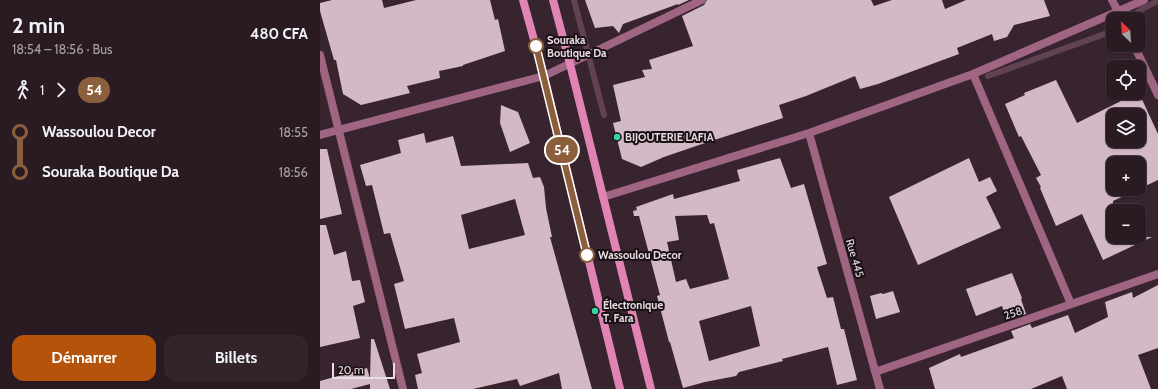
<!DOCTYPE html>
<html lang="fr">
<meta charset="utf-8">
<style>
body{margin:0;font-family:Cabin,sans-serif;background:#32242a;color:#f1f3f6;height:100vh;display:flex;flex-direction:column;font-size:15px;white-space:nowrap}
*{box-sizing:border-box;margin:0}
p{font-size:13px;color:#a5a1a5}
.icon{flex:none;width:22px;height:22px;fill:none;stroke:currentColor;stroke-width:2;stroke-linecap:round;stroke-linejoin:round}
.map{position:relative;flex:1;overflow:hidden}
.drawer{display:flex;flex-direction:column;background:#2a1b22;width:320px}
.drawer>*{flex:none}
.badge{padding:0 8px;border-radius:13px;font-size:14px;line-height:26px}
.needle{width:26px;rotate:335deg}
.controls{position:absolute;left:786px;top:12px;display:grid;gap:8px}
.controls a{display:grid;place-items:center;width:40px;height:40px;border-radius:8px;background:#2a1b22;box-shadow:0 1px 3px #0004,0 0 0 1px #463940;font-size:20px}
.scale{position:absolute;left:12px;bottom:10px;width:63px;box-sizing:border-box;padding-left:4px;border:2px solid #e9dce2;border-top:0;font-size:11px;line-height:14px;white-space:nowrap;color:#e9dce2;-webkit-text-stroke:3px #191015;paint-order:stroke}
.map>.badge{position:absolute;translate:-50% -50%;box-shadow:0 0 0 2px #fff}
.legs{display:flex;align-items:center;gap:6px;height:44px;padding:0 12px;font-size:13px}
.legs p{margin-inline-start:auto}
.overview{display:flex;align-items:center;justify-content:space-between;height:68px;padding:0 12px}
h1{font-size:22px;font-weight:700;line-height:30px}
.cta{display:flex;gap:8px;margin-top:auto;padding:8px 12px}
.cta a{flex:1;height:46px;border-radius:12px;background:#b45309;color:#fff;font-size:16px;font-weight:700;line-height:46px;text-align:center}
.cta a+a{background:#32242a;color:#f1f3f6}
ul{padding:0 12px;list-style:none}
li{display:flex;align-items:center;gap:14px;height:40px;font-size:15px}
li i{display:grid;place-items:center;width:6px;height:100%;margin:0 5px;background:currentColor}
li i::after{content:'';width:10px;height:10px;margin:-5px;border:3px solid;border-radius:50%;background:#2a1b22}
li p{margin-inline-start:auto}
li:first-child i{background:linear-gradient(#0000 50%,currentColor 0)}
li:last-child i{background:linear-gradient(currentColor 50%,#0000 0)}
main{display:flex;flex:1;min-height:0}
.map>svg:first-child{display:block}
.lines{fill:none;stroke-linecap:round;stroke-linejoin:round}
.stream{stroke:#604253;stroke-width:6}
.building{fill:#d3b9c5;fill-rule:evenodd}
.minor{stroke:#9f6582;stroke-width:8}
.secondary{stroke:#e084b4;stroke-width:8}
.line-1-casing{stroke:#fff;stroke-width:9}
.line-1{stroke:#8b5e3c;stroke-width:6}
.stop-1-dot{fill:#fff;stroke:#8b5e3c;stroke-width:2}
.poi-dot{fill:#38d4a6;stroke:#191015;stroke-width:1.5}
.labels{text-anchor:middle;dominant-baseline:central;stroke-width:4;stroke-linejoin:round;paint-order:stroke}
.stop-label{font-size:11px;font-weight:bold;fill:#e9dce2;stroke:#191015;text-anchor:start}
.poi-label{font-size:11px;font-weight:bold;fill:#e9dce2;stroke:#191015;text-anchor:start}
.street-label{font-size:11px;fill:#e9dce2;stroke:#191015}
</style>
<main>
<section class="drawer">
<div class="overview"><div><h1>2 min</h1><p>18:54 – 18:56 · Bus</p></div><b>480 CFA</b></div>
<div class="legs"><svg class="icon" aria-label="walk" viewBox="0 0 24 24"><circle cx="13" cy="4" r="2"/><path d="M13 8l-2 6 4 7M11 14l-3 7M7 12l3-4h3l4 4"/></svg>1<svg class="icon" aria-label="forward" viewBox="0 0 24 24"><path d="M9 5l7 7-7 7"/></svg><b class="badge" style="background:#8b5e3c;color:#fff">54</b></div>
<ul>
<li><i style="color:#8b5e3c"></i><b>Wassoulou Decor</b><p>18:55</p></li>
<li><i style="color:#8b5e3c"></i><b>Souraka Boutique Da</b><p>18:56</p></li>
</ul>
<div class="cta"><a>Démarrer</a><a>Billets</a></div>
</section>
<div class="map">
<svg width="838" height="389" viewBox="0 0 838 389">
<rect width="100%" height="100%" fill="#38242e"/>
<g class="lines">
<path class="stream" d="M 254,0 L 284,115
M 809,19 L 822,9 L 838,1
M 668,76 L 793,31"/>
</g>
<path class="building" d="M 12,0 L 62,0 L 64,8 L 96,0 L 170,0 L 175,20 L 178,19 L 185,51 L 143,65 L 143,66 L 119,71 L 120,78 L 87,86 L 90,93 L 41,105 L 23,94 L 16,60 L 14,60 L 0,11 L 0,3 Z
M 265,0 L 369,0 L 358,5 L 358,4 L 303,24 L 299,33 L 293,26 L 275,28 Z
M 387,0 L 551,0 L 554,6 L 572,0 L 622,0 L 625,9 L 646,0 L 724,0 L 730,16 L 694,25 L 687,37 L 674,41 L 672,34 L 637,48 L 639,54 L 558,84 L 540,89 L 535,76 L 486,96 L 459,105 L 463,118 L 385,143 L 344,157 L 321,167 L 302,159 L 293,123 L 301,121 L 293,85 L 325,77 L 322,70 L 332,69 L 329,60 L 373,46 L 362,16 L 384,5 Z
M 736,80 L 757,123 L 805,99 L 803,93 L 819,93 L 838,134 L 838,180 L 819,189 L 819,163 L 793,163 L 793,189 L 819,189 L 793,201 L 793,237 L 832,237 L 783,260 L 762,214 L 736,226 L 720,188 L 721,187 L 716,178 L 721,175 L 701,136 L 699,137 L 685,104 L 705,95 L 704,93 ZM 793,115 L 819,115 L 819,141 L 793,141 Z
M 181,105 L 198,112 L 210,143 L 190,152 L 180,123 Z
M 104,133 L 106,143 L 133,136 L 141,166 L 208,163 L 213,178 L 220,177 L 224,187 L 226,208 L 232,237 L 230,237 L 272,389 L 242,389 L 239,373 L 200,386 L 197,379 L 153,389 L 98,389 L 95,375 L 102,373 L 97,354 L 140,342 L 134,318 L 85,329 L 74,284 L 84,281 L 70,233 L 64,234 L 52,185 L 46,186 L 40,165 L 81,153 L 78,140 ZM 195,199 L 205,235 L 149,249 L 141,215 Z
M 0,149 L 7,149 L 22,214 L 0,219 Z
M 460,158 L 471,188 L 484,184 L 507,264 L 497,267 L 507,298 L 513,297 L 521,329 L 524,329 L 537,380 L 517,385 L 508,347 L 462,359 L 463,361 L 419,372 L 416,376 L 385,382 L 363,388 L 350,342 L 349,342 L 337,296 L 340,295 L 319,216 L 314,216 L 313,211 L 317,210 L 316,207 L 353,194 L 354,199 L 420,181 L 417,170 ZM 387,215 L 390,224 L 394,223 L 409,279 L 370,289 L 366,279 L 356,282 L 347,242 L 359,240 L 355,216 ZM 431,306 L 440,346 L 389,361 L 379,321 Z
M 649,158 L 659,182 L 670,177 L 677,191 L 666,197 L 681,228 L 598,265 L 569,197 Z
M 0,225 L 6,225 L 14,255 L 26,251 L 32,281 L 40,280 L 45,302 L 33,306 L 40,338 L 0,347 Z
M 692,273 L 702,298 L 701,299 L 706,314 L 687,320 L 682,306 L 656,316 L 646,289 Z
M 838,285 L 838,348 L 818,355 L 831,389 L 747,389 L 742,376 L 711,389 L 615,389 L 609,368 L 640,354 L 641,357 L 694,338 L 691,331 L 710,324 L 712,328 L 748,315 L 755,333 L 788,317 L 785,302 L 812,292 L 813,298 Z
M 573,291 L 580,312 L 556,319 L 550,296 L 561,293 L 563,294 Z
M 51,339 L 54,339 L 70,389 L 50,389 L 50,384 L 31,389 L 0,389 L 0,381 L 47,368 L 50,379 Z"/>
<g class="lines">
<path class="minor" d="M 792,0 L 802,19
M 814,45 L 838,95
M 0,55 L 83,389
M 653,74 L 751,304
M 489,133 L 560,389
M 0,135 L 224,76 L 382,0
M 283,197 L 489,133 L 653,74 L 824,0
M 555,372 L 838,274"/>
<path class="secondary" d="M 203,0 L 224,76 L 300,389
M 233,0 L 250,64 L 331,389"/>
</g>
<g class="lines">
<defs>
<path id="line-1" d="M 216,46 L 267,255"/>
</defs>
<use href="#line-1" class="line-1-casing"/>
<use href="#line-1" class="line-1"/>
</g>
<g class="stop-1-dot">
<circle cx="216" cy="46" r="7"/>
<circle cx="267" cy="255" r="7"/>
</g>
<g class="poi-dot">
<circle cx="297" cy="137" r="4"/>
<circle cx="275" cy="311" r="4"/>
</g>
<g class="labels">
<g class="stop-label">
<text x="227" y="40">Souraka<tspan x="227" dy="13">Boutique Da</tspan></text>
<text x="278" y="255">Wassoulou Decor</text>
</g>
<g class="poi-label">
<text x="305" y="137">BIJOUTERIE LAFIA</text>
<text x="283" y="305">Électronique<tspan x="283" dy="13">T. Fara</tspan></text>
</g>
<g class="street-label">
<text transform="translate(535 258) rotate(74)">Rue 445</text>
<text transform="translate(693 313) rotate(-19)">258</text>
</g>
</g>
</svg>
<div class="controls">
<a><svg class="needle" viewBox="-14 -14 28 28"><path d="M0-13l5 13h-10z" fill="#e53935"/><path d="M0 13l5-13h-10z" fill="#a5a1a5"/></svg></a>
<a><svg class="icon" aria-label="locate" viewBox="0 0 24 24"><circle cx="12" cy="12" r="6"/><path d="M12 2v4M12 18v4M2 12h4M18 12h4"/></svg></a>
<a><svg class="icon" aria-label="layers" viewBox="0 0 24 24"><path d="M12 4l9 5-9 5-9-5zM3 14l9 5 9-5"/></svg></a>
<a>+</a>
<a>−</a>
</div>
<div class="scale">20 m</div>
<b class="badge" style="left:242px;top:150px;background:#8b5e3c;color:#fff">54</b>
</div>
</main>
